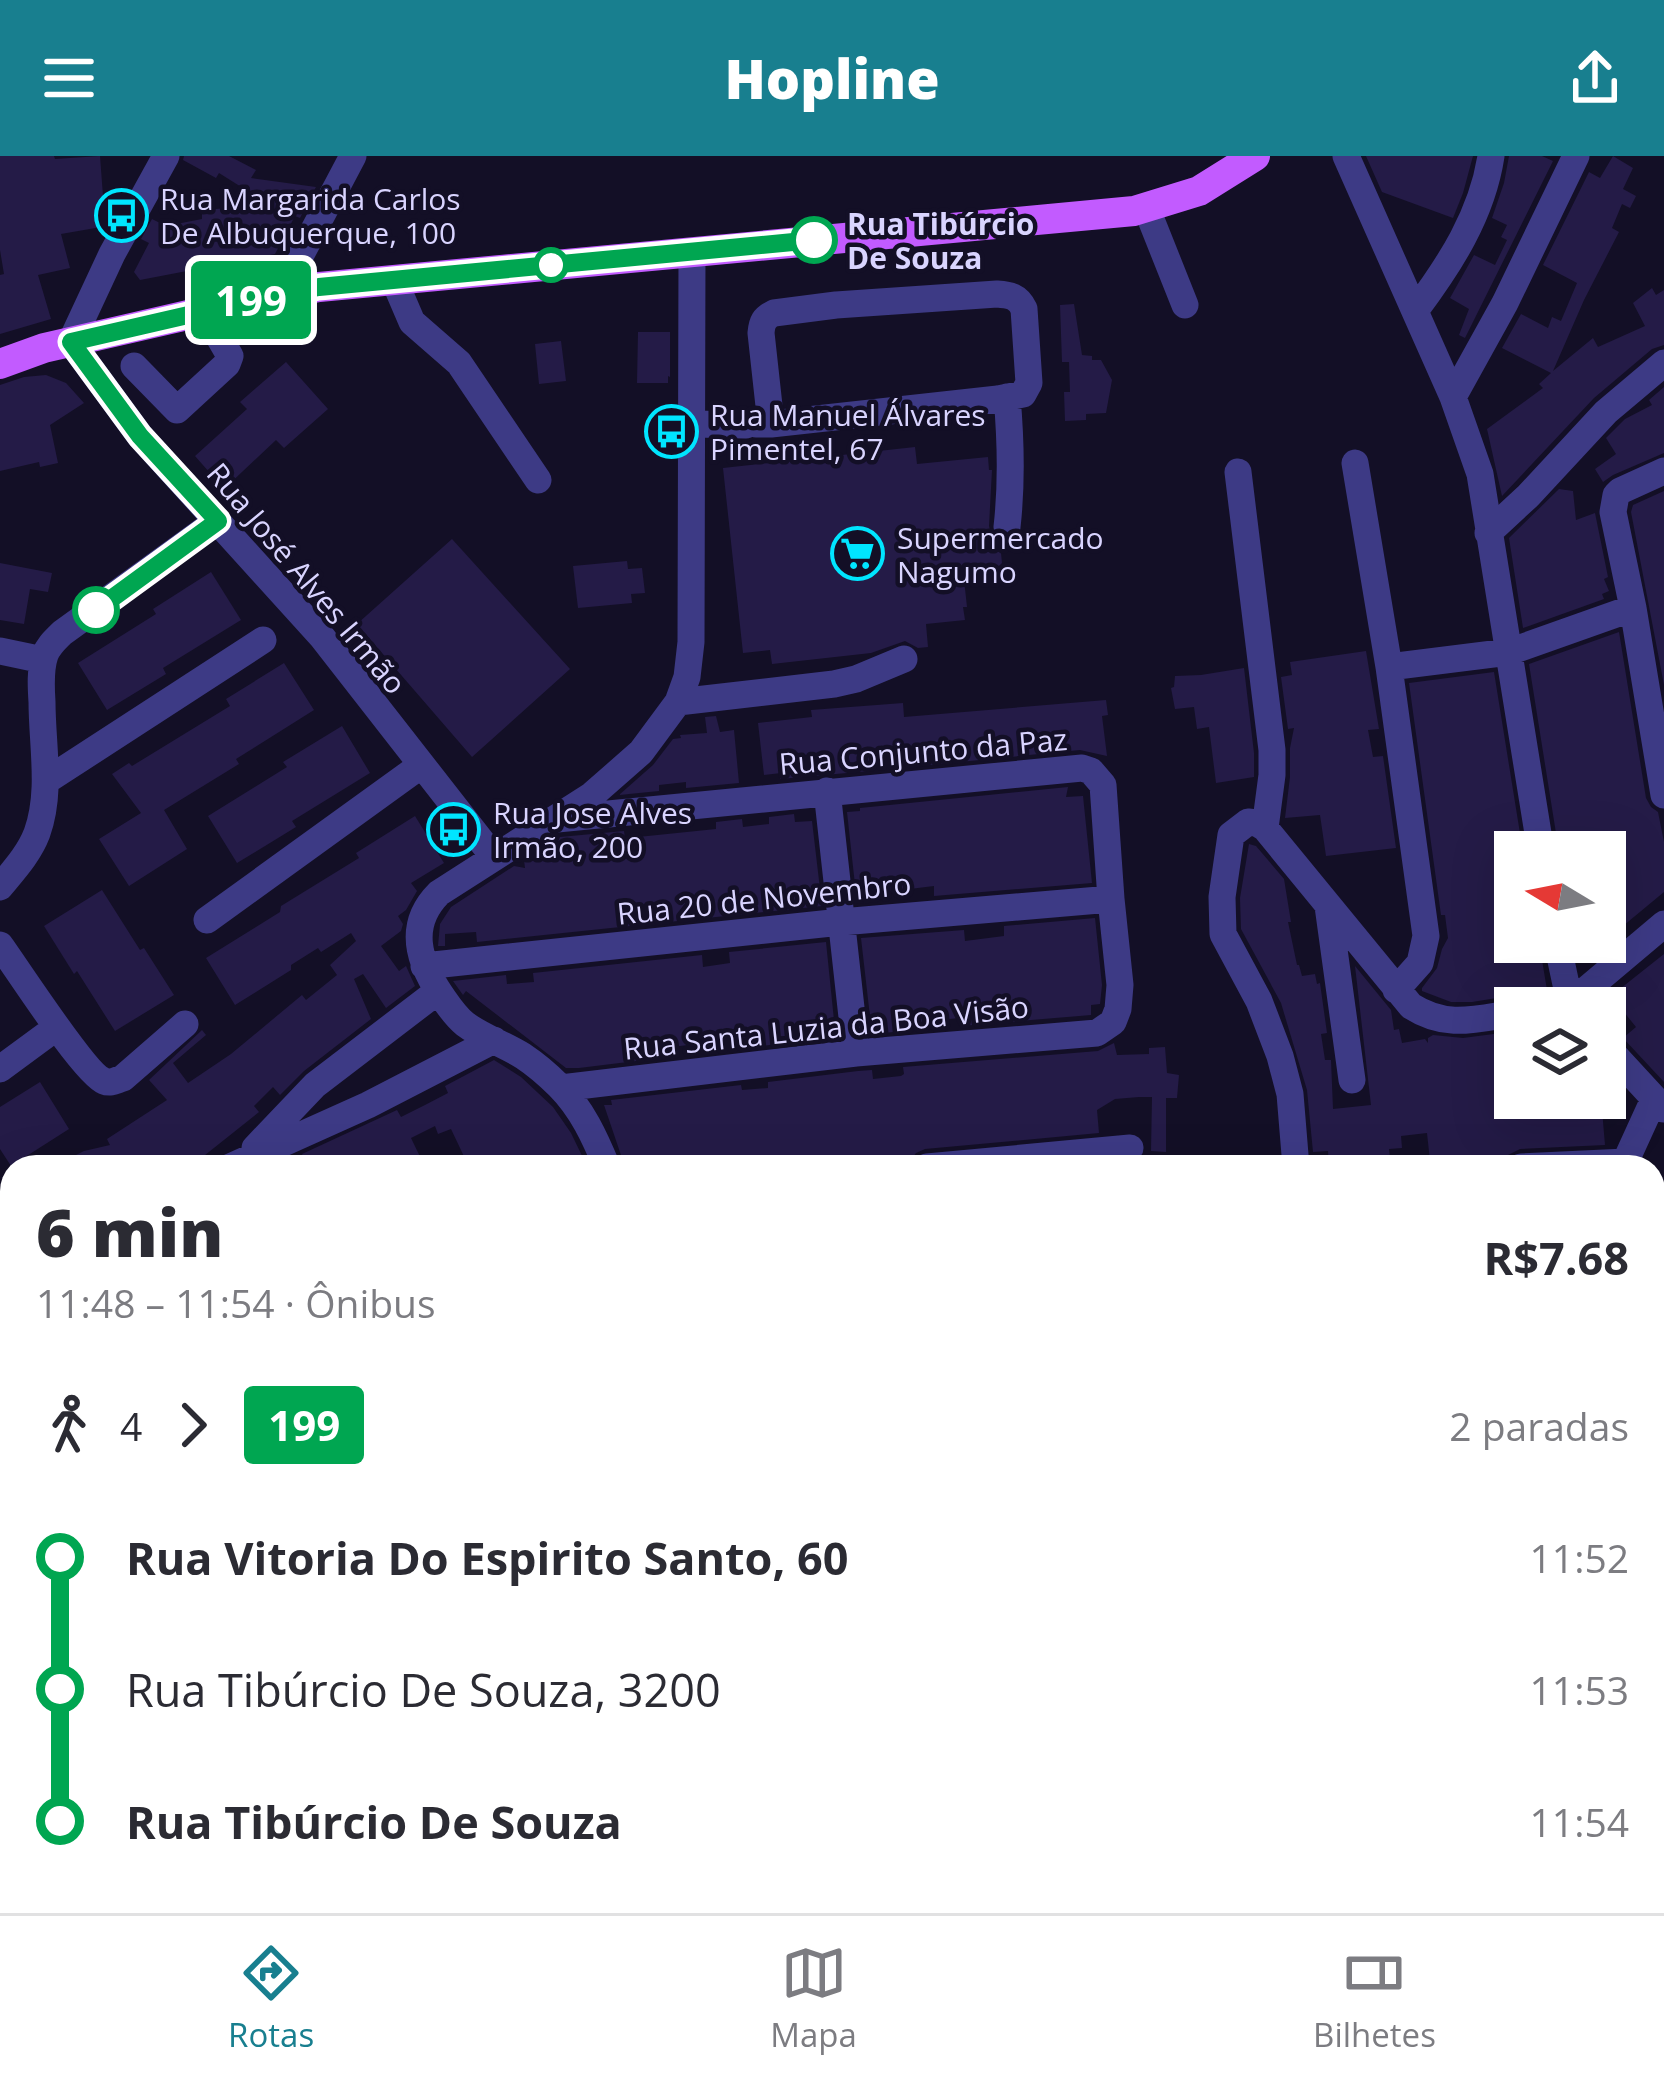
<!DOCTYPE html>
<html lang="pt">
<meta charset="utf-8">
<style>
body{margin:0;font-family:"Open Sans",sans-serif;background:#f7f7f7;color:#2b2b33;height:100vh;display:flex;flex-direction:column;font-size:45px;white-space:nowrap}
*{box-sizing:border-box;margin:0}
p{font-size:39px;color:#7c7c81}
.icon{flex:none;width:66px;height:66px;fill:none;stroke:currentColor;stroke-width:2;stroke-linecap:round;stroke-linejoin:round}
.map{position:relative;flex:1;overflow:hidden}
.drawer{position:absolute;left:0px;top:999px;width:1665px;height:759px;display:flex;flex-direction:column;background:#fff;border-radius:36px 36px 0 0;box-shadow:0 12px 48px #0002}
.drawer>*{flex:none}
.badge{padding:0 24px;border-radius:9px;font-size:42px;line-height:78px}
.needle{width:78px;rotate:280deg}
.fabs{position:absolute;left:1494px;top:675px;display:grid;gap:24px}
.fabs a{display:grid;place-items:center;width:132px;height:132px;border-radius:0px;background:#fff;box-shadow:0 12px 48px #0002;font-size:60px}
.map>.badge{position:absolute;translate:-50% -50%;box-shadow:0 0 0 6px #fff}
.legs{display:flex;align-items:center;gap:18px;height:132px;padding:0 36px;font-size:39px}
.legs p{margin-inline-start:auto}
.summary{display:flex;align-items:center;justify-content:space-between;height:204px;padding:0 36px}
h1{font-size:66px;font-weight:800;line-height:90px}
ul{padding:0 36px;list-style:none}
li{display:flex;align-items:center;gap:42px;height:132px;font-size:45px}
li i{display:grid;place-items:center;width:18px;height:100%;margin:0 15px;background:currentColor}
li i::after{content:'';width:30px;height:30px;margin:-15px;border:9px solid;border-radius:50%;background:#fff}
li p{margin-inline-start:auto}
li:first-child i{background:linear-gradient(#0000 50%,currentColor 0)}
li:last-child i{background:linear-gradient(currentColor 50%,#0000 0)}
header{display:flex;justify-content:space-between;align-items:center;height:156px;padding:0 36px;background:#187f8f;color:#fff;font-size:54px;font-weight:800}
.tab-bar{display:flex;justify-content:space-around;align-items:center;height:168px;border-top:3px solid #e1e1e2;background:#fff;font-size:33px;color:#7c7c81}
.tab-bar a{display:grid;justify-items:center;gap:6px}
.tab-bar .on{color:#187f8f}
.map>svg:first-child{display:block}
.building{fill:#241b47}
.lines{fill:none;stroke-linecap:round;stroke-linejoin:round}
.minor{stroke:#3d3a85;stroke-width:27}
.major{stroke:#c25bff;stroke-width:30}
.line-1-casing{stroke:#fff;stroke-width:27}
.line-1{stroke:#00a651;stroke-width:18}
.stop-1-dot{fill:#fff;stroke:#00a651;stroke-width:6}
.labels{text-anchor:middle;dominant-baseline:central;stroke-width:9;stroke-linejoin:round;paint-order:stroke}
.poi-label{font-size:30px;fill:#d9d4ff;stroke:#130f26;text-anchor:start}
.stop-label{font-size:30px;font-weight:bold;fill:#d9d4ff;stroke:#130f26;text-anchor:start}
.street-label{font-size:30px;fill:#d9d4ff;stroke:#130f26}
</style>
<header><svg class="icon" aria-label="menu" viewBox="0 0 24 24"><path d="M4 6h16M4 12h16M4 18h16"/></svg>Hopline<svg class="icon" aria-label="share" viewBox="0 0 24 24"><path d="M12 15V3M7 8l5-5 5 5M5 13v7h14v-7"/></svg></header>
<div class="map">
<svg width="1664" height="1757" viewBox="0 0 1664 1757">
<rect width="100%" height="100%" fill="#130f26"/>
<path class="building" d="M 0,0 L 54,0 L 55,3 L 100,0 L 103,40 L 105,40 L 108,55 L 116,54 L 107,70 L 61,78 L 70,112 L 38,119 L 51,163 L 0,178 L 0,119 L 4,118 L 0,94 Z
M 184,0 L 229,0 L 256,14 L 251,22 L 316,31 L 300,62 L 295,60 L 275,98 L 140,124 L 134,116 L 149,87 L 141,83 L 152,63 L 166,70 L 202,63 L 202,54 L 270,49 L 219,17 L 216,22 L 183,4 Z
M 1366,0 L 1473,0 L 1463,37 L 1453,62 L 1382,36 Z
M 1509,0 L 1542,0 L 1553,5 L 1465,182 L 1459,179 L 1469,153 L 1450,142 L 1474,99 L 1495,109 L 1507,84 L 1501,81 L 1507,69 L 1492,62 L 1504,27 Z
M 1613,0 L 1633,12 L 1623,33 L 1636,40 L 1630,52 L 1622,48 L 1612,72 L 1619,76 L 1584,144 L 1553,215 L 1593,182 L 1598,191 L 1645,170 L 1633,147 L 1652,132 L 1656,139 L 1664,134 L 1664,189 L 1652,193 L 1594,242 L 1502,340 L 1487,273 L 1543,232 L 1539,228 L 1551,217 L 1502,192 L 1521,158 L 1548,172 L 1552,161 L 1561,165 L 1577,127 L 1543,109 L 1589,16 L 1600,22 Z
M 1074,148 L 1082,199 L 1092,200 L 1092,204 L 1101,204 L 1112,224 L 1106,257 L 1086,258 L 1086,264 L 1065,265 L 1064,236 L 1070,236 L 1069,206 L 1062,206 L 1060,149 Z
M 638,176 L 670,176 L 670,221 L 668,220 L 668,227 L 637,227 Z
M 561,185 L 566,225 L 539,228 L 535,188 Z
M 286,206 L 328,253 L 284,292 L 276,284 L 224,333 L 195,300 L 247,253 L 240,246 Z
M 46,219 L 66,227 L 84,247 L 50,269 L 58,307 L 40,311 L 39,306 L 0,315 L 0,229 L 24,221 Z
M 1664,231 L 1664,297 L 1613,319 L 1603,326 L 1595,313 L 1616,298 L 1606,282 L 1625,263 L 1652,249 L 1649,244 Z
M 915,291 L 917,308 L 988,301 L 989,314 L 992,314 L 989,370 L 991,379 L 1000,387 L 1002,407 L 999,410 L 963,414 L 967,451 L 963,451 L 965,464 L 926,468 L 928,491 L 918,492 L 905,485 L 871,497 L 772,508 L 770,494 L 743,497 L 723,312 Z
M 1559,333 L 1573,335 L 1576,364 L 1595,357 L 1608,421 L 1604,423 L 1609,435 L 1602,438 L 1604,443 L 1523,472 L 1509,382 Z
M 1664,335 L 1664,529 L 1631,356 L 1633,349 Z
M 452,383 L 570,513 L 472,601 L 357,468 Z
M 627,405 L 628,413 L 642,412 L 645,437 L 631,438 L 632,447 L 578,452 L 573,410 Z
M 0,407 L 52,417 L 48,436 L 30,433 L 24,468 L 0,464 Z
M 211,416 L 241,464 L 163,512 L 166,518 L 107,554 L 78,507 L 156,458 L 153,453 Z
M 1619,476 L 1646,642 L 1651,651 L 1658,656 L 1664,686 L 1664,736 L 1623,770 L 1605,748 L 1605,696 L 1559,696 L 1529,508 Z
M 1366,495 L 1379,573 L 1368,574 L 1373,601 L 1383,600 L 1396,692 L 1326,700 L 1320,659 L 1285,662 L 1290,621 L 1290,592 L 1294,572 L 1288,573 L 1281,521 L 1292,519 L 1290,506 Z
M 284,507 L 314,554 L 236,603 L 239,608 L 164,654 L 187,693 L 129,730 L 99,683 L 141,657 L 112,618 L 129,607 L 132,610 L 230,550 L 226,543 Z
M 1244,512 L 1254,597 L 1254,621 L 1216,627 L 1209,571 L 1197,573 L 1194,551 L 1175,553 L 1171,532 L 1174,531 L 1175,520 L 1201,519 Z
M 1494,516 L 1523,696 L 1515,696 L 1515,788 L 1539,786 L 1547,834 L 1472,846 L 1451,846 L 1422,835 L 1422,832 L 1437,812 L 1442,793 L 1448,782 L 1445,759 L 1441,759 L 1409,527 Z
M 1106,544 L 1108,559 L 1102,560 L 1107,600 L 1080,594 L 909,611 L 910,605 L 869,609 L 869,615 L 780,623 L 781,617 L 764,619 L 758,567 L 812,561 L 811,554 L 903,547 L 904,561 Z
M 716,560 L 720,576 L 734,574 L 739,627 L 686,632 L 686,626 L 659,629 L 659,635 L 619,639 L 653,609 L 673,583 L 681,582 L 680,579 L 707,577 L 705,561 Z
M 342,570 L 370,617 L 292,665 L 296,671 L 237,707 L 208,660 L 287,611 L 283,606 Z
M 1068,631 L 1066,641 L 1083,640 L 1092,727 L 934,740 L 934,730 L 869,738 L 869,746 L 857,747 L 847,656 L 860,655 L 860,652 Z
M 794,658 L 795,666 L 812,665 L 822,750 L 477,786 L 476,776 L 445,778 L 445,790 L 438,790 L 440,768 L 451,751 L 514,710 L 525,712 L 524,704 L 537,702 L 537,696 L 547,695 L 546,690 L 560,681 L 624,675 L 625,682 L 638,681 L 716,673 L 716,666 L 742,663 L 743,671 L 769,668 L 769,661 Z
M 415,660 L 444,707 L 411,727 L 417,735 L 406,754 L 398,760 L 403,768 L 401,775 L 381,790 L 399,815 L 406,810 L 415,830 L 386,852 L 363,818 L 354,823 L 371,863 L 304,915 L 280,939 L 273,931 L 254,950 L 259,956 L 190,1011 L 52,1011 L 84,995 L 110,989 L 107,983 L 167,944 L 149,924 L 202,874 L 206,879 L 173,907 L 188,927 L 231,898 L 302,839 L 306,844 L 337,819 L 330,809 L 356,785 L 351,777 L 321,796 L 318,792 L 291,809 L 291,814 L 235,849 L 206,802 L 280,756 L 281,750 L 359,702 L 356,697 Z
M 1249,688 L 1256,690 L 1284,723 L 1291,766 L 1288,766 L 1297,809 L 1299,809 L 1302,820 L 1315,818 L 1317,828 L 1320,827 L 1327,877 L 1321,878 L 1325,904 L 1331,904 L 1333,953 L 1371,949 L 1355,810 L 1391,854 L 1394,874 L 1399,873 L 1402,887 L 1425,883 L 1428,887 L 1428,882 L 1433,879 L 1463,882 L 1509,876 L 1510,883 L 1515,883 L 1515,915 L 1506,916 L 1510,942 L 1601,942 L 1605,989 L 1520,993 L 1508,999 L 1443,1006 L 1430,1005 L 1427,977 L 1401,980 L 1402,992 L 1389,993 L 1391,1011 L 1329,1011 L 1328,995 L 1313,996 L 1307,934 L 1281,847 L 1241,773 L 1240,742 Z
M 102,734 L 140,794 L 144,792 L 174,839 L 115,875 L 77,815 L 74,818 L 44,770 Z
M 1095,762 L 1102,829 L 1100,848 L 1091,849 L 1091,859 L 961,870 L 960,862 L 926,865 L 927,873 L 872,878 L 861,782 L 964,774 L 965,785 L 1004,780 L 1004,770 Z
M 826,786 L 835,874 L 776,881 L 777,888 L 739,893 L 738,884 L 711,886 L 712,896 L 699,898 L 698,888 L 661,892 L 660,902 L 579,912 L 566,912 L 466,835 L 463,839 L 453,825 L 506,819 L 507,828 L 534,826 L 533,817 L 702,799 L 703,811 L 730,807 L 729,796 Z
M 1664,798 L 1664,926 L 1623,882 L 1636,871 L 1611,840 Z
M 1114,887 L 1117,899 L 1149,898 L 1149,892 L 1165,891 L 1167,917 L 1179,919 L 1177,942 L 1166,942 L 1166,996 L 1151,995 L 1152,941 L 1139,941 L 1115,943 L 1097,954 L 1099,977 L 925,993 L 916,997 L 910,1005 L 847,1011 L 625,1011 L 604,949 L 612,949 L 611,944 L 741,929 L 742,934 L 768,932 L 768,926 L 858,915 L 872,914 L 873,923 L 901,920 L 904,918 L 903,911 L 1098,895 Z
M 494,904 L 521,921 L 553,951 L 571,977 L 585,1006 L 574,1011 L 469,1011 L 451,973 L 438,978 L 435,970 L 411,982 L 425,1011 L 309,1011 L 302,998 L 397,954 L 401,961 L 425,949 L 448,937 L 445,930 Z
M 40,926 L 69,973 L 11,1010 L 0,993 L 0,951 Z"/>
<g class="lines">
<path class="minor" d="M 166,0 L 112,98 L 71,186 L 140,280 L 322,481 L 493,700
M 1346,0 L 1453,241 L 1480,318 L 1541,696
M 1146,51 L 1185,149
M 394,124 L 412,166 L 459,207 L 538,324
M 275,139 L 298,104 L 353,0
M 1415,155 C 1450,108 1482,59 1491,0
M 134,210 L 177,254 L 227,208 L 230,200 L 204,155
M 1453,241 L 1505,147 L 1576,0
M 693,268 L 746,269
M 756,268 L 771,268 L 998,243 L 1023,238 L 1029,227 L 1024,153 C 1018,140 1010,139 997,138 L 836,149 L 774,157 C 764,162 762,166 761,177 L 771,268
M 1355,307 L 1389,511
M 1664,315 L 1620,335 L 1616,339 L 1613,356 L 1633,452 L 1664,639
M 1238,316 L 1272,594 L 1272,619 L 1265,672
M 1007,371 C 1012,327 1011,286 1007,241
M 1488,377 L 1528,340 L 1606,256 L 1664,207
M 0,495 L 43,504
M 678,546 L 834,528 L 856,523 L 904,503
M 46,625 L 263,484
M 827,635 L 856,897
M 557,663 L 1082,612 L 1091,615 L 1103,629 L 1111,743 L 1120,829 L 1118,853 L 1113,866 L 1097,877 L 856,897 L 561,932
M 0,731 C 14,714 29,698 37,677 C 52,635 42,589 42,546 C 41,531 40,513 45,499 C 48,490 55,484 62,477 L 217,365
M 1328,750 L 1352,924
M 207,764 L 420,610
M 1557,786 L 1571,852
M 0,789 C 16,811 85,918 104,925 C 111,928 116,924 123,922 L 185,868
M 424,810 L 841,766 L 1111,743
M 1396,834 L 1420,807 L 1426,780 L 1389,511 L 1509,496 L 1633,452
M 1549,852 L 1568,849 L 1664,768
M 1605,889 L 1664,953
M 0,913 L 57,871
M 255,992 L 315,929 L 438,835
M 230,1011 L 368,949 L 494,884
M 607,1011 C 595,982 582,953 559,930 C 548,919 535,908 523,900 C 504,888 482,881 465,868 C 455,860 448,849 441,839 C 418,805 407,769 439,737 L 592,639 L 641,596 L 678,546 L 687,521 L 691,486 L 692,96
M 927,1011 L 1130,992
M 1296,1011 L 1290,938 L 1280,900 L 1259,845 L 1223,778 L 1222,741 L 1231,679 L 1248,666 L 1257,667 L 1265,672 L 1411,850 C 1447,873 1475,863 1515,857
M 1521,1011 L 1626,1006
M 1623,1011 L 1654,943
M 0,1127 L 12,1121
M 0,1305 L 12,1299
M 1653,1337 L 1664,1311
M 0,1487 L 12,1481
M 0,1594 L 12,1589
M 685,1746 L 691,1757
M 1353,1746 L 1356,1757
M 1153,1749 L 1154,1757
M 21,1757 L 38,1746
M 321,1757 L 341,1746
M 548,1757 L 573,1746
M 1448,1757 L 1464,1755"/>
<path class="major" d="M 0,208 L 44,192 L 275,139 L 319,131 L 1134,55 L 1199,35 L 1255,0"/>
</g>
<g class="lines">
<defs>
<path id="line-1" d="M 96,454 L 218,365 L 140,280 L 71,186 L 275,139 L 319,131 L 814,84"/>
</defs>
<use href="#line-1" class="line-1-casing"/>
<use href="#line-1" class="line-1"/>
</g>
<defs>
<symbol id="bus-ring" viewBox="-11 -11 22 22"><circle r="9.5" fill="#130f26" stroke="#00e5ff" stroke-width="1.5"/><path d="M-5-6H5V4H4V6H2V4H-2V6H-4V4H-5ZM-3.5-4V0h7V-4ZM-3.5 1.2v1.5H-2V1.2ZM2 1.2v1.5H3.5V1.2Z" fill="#00e5ff"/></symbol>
<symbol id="supermarket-ring" viewBox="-11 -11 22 22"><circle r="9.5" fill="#130f26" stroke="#00e5ff" stroke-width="1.5"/><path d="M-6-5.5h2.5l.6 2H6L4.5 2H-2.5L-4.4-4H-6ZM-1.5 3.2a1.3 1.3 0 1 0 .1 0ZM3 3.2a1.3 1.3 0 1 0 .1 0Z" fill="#00e5ff"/></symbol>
</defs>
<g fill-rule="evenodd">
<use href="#bus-ring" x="92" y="30" width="59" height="59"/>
<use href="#bus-ring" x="642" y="246" width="59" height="59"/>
<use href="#supermarket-ring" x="828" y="368" width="59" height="59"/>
<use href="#bus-ring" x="424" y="644" width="59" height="59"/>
</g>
<g class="stop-1-dot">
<circle cx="814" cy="84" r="21"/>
<circle cx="551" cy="109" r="15"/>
<circle cx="96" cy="454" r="21"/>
</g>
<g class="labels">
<g class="poi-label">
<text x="160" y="42">Rua Margarida Carlos<tspan x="160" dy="34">De Albuquerque, 100</tspan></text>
<text x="710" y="258">Rua Manuel Álvares<tspan x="710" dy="34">Pimentel, 67</tspan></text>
<text x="897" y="381">Supermercado<tspan x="897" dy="34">Nagumo</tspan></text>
<text x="493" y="656">Rua Jose Alves<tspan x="493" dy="34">Irmão, 200</tspan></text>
</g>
<g class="stop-label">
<text x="847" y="67">Rua Tibúrcio<tspan x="847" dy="34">De Souza</tspan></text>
</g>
<g class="street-label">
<text transform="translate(307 422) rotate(50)">Rua José Alves Irmão</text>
<text transform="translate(923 595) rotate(-5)">Rua Conjunto da Paz</text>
<text transform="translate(764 742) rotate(-6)">Rua 20 de Novembro</text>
<text transform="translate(826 871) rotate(-6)">Rua Santa Luzia da Boa Visão</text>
</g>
</g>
</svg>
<div class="fabs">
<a><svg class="needle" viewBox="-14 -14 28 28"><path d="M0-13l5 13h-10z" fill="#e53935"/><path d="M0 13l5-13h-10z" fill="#7c7c81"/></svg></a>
<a><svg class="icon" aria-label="layers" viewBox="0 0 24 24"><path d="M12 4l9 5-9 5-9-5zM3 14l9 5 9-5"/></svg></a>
</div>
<b class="badge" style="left:251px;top:144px;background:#00a651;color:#fff">199</b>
<section class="drawer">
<div class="summary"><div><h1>6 min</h1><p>11:48 – 11:54 · Ônibus</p></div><b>R$7.68</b></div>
<div class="legs"><svg class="icon" aria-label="walk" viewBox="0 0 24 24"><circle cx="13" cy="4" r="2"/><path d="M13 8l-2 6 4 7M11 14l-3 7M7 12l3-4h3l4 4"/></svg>4<svg class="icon" aria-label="forward" viewBox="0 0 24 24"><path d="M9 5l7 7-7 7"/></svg><b class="badge" style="background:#00a651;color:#fff">199</b><p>2 paradas</p></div>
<ul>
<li><i style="color:#00a651"></i><b>Rua Vitoria Do Espirito Santo, 60</b><p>11:52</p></li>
<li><i style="color:#00a651"></i><span>Rua Tibúrcio De Souza, 3200</span><p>11:53</p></li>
<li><i style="color:#00a651"></i><b>Rua Tibúrcio De Souza</b><p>11:54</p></li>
</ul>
</section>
</div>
<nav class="tab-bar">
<a class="on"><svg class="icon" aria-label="directions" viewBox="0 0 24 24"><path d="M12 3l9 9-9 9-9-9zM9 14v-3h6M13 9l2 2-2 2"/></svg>Rotas</a>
<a><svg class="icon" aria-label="map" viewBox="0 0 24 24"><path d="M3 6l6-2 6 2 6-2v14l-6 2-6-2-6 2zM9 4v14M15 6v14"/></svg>Mapa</a>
<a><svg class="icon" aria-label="tickets" viewBox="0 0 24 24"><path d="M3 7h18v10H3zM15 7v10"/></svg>Bilhetes</a>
</nav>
